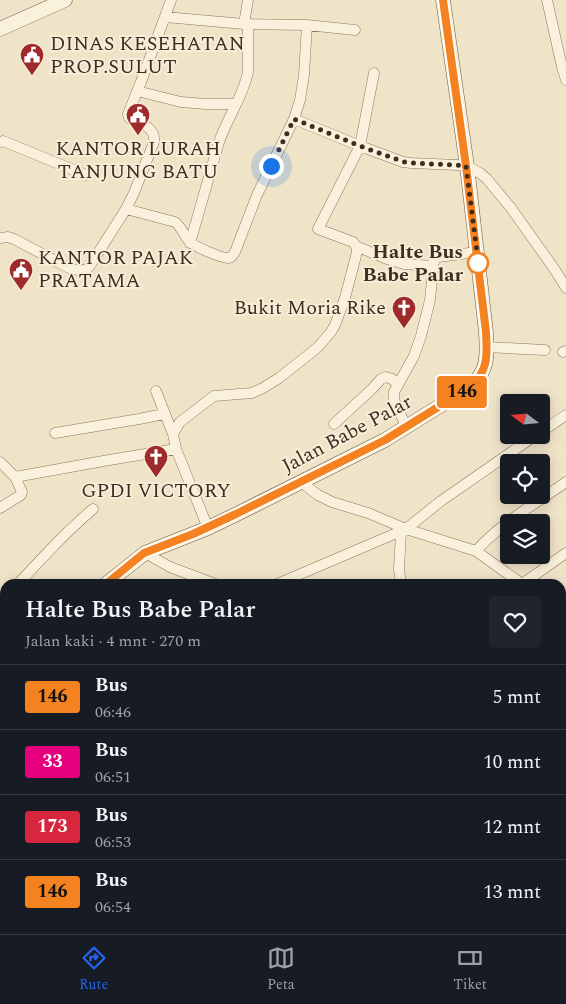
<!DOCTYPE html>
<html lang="id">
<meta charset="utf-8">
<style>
body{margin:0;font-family:Spectral,serif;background:#20242c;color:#f1f3f6;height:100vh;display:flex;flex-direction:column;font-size:19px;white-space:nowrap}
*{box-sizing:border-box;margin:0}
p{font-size:16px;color:#9ea1a6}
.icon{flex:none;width:28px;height:28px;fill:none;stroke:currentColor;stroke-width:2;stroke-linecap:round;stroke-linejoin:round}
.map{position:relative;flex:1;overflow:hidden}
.side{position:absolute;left:0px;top:579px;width:566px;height:356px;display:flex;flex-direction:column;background:#171b24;border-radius:15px 15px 0 0;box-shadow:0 2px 12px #0003}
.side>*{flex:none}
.badge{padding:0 10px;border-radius:4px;font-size:18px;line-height:32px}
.needle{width:32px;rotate:286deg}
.tools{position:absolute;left:500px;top:394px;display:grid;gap:10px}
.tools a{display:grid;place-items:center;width:50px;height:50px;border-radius:5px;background:#171b24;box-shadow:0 2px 12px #0003;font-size:25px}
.you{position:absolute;width:25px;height:25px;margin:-12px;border:4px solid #fff;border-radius:50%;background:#1a73e8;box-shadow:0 0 0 8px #1a73e833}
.map>.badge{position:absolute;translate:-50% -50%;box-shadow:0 0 0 2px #fff}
.round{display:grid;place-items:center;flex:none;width:52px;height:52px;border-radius:5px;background:#20242c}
.head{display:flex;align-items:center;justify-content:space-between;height:85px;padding:0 25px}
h1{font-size:24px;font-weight:600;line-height:38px}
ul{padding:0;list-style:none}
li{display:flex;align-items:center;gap:15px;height:65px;padding:0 25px;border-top:1px solid #363941}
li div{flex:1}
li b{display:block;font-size:19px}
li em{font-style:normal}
li .badge{min-width:55px;font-weight:700;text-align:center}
.menu{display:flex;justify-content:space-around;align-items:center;height:70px;border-top:1px solid #363941;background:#171b24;font-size:14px;color:#9ea1a6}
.menu a{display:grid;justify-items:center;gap:2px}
.menu .current{color:#2563eb}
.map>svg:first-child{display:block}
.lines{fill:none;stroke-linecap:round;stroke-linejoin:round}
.street-casing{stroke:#8d765c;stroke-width:11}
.secondary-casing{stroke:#6f573f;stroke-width:15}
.primary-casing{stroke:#5b4430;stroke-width:16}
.street{stroke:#faf1dc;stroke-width:10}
.secondary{stroke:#faf1dc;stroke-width:14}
.primary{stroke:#f3d9a0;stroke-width:15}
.line-casing{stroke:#fff;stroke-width:11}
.line{stroke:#f58220;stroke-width:8}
.walk{stroke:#3d2e20;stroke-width:5;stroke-dasharray:0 9}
.stop-dot{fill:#fff;stroke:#f58220;stroke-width:2.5}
.labels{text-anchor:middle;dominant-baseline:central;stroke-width:4;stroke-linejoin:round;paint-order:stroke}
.poi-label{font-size:20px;fill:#3d2e20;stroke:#f7eed8;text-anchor:start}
.stop-label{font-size:20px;font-weight:bold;fill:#3d2e20;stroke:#f7eed8;text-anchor:end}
.street-label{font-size:20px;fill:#3d2e20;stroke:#f7eed8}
</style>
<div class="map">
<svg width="566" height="934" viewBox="0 0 566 934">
<rect width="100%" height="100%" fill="#f0e4c8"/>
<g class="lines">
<defs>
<path id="street" d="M 547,0 L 562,67 L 566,80
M 165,17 L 244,24 L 307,25 L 355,30
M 244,24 L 248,0
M 137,91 L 181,102 L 206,104 L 236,104
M 294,119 L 360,146 L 403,162 L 411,163 L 457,165 L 467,166 L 480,173 L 487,179 L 511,208 L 555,270 L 566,288
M 0,142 L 3,141 L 8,143 L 86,175
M 126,209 L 134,193 L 154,142 C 156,127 140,123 129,118 L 128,114 L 141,82 L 171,0
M 0,238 L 8,237 L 14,239 L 69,268 L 81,271 L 88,268 L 91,264 L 126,209 L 175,222 C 182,228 184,235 189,241 C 193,246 223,259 229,258 C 232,257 233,255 235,252 L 257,195 L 294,119 L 300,100 L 304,75 L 307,25
M 190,243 L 219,142 C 227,118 243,97 248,72 L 248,23
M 356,246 L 387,259 L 404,264 L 433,266
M 486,347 L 545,350
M 563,352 L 566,351
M 156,391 L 173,434
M 334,424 L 372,389 L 381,379 L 386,377 L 392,379 L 398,385
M 406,426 L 394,400 L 394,392 L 414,356 L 421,336 L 430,300 L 434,260 L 438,257 L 477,252
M 541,432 L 566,415
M 55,433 L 139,419 L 164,414
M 0,462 L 15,477 L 22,492 L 21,495 L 0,508
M 15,477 L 109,460 L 176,449
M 301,482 L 318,495 L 332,502 L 368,513 L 406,529 L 476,551 L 522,584
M 208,528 L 176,449 L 173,434 L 180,422 L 214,396 L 252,393 L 263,388 L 279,378 L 317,348 L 331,332 L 335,325 L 345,298 L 357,252 L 356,246 L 353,242 L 318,229 L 360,146 L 374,73
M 476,551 C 501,523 535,504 566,482
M 145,553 L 170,567 L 215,584
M 18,584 C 42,558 66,532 93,509
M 277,584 L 406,529 L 441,501 L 536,435
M 401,584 L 399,569 L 401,532
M 522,584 L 566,553
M 0,614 L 5,605
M 561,615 L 566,619
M 0,639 L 5,642
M 561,718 L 566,712
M 561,775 L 566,779
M 561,810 L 566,804
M 561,900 L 566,894
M 561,928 L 566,931
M 393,930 L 394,934
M 219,934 L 220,930
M 301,934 L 303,930
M 533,934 L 537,930"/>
<path id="secondary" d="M 0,29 L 65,0
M 106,584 L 145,553 L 208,528 L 237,514 L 385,440 L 472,386 C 489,368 487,355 486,332 L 467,166 L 443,0
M 0,687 L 5,682"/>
<path id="primary" d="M 0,869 L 5,870
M 180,930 L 188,934"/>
</defs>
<use href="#street" class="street-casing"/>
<use href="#secondary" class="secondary-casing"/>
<use href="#primary" class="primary-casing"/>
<use href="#street" class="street"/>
<use href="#secondary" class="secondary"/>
<use href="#primary" class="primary"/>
</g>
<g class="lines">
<defs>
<path id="line" d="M 106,584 L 144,553 L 193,534 L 236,514 L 385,440 L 472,386 C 489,368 487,355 486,332 L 466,166 L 443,0"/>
</defs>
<use href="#line" class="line-casing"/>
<use href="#line" class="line"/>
<path class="walk" d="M 271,166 L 294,119 L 360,146 L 404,162 L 411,163 L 457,165 L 466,166 L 479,268 L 478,263"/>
</g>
<defs>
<symbol id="civic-pin" viewBox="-11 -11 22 30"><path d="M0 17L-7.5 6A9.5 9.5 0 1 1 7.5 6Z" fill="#9e2a2b" stroke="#f7eed8"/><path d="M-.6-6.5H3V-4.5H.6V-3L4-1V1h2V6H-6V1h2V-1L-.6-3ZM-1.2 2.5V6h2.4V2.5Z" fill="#fff"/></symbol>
<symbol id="church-pin" viewBox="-11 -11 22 30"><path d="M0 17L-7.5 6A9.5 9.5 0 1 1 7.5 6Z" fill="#9e2a2b" stroke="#f7eed8"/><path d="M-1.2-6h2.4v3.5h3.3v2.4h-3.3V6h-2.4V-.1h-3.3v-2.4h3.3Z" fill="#fff"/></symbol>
</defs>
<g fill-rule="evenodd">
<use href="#civic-pin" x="18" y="41" width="28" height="38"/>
<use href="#civic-pin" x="124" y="101" width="28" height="38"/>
<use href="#civic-pin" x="7" y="256" width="28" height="38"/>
<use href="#church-pin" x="390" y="294" width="28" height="38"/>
<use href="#church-pin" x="142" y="443" width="28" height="38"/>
</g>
<circle class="stop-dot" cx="478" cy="263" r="10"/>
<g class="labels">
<g class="poi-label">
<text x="50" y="44">DINAS KESEHATAN<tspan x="50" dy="23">PROP.SULUT</tspan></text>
<text x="138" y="149" text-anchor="middle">KANTOR LURAH<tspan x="138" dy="23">TANJUNG BATU</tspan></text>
<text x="38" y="258">KANTOR PAJAK<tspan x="38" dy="23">PRATAMA</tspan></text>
<text x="386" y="308" text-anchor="end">Bukit Moria Rike</text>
<text x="156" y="491" text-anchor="middle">GPDI VICTORY</text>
</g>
<g class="stop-label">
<text x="463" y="252">Halte Bus<tspan x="463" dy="23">Babe Palar</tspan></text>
</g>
<g class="street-label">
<text transform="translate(347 434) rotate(-28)">Jalan Babe Palar</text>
</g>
</g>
</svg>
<div class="tools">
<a><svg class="needle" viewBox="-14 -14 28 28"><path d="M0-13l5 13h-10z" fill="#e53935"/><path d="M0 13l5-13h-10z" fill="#9ea1a6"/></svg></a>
<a><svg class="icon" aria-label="locate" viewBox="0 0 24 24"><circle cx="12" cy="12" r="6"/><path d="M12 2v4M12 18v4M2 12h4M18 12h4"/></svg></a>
<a><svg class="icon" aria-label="layers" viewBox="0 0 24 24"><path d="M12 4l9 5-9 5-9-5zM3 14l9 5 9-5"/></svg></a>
</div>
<div class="you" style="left:271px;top:166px"></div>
<b class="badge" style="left:462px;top:392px;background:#f58220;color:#111">146</b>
<section class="side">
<div class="head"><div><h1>Halte Bus Babe Palar</h1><p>Jalan kaki · 4 mnt · 270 m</p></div><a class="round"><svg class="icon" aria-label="heart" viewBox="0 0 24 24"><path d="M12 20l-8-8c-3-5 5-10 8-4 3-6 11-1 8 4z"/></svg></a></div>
<ul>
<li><span class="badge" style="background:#f58220;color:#111">146</span><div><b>Bus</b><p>06:46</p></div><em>5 mnt</em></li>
<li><span class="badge" style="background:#e6007e;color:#fff">33</span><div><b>Bus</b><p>06:51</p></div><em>10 mnt</em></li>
<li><span class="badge" style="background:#d7263d;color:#fff">173</span><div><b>Bus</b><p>06:53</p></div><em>12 mnt</em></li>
<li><span class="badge" style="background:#f58220;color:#111">146</span><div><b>Bus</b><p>06:54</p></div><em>13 mnt</em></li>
</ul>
</section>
</div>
<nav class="menu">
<a class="current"><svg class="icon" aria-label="directions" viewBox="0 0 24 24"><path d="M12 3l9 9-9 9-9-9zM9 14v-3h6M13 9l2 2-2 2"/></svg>Rute</a>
<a><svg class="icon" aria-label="map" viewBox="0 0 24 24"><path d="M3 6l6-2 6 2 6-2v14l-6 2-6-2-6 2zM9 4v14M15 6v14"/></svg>Peta</a>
<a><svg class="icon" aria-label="tickets" viewBox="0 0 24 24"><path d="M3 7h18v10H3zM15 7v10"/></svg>Tiket</a>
</nav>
